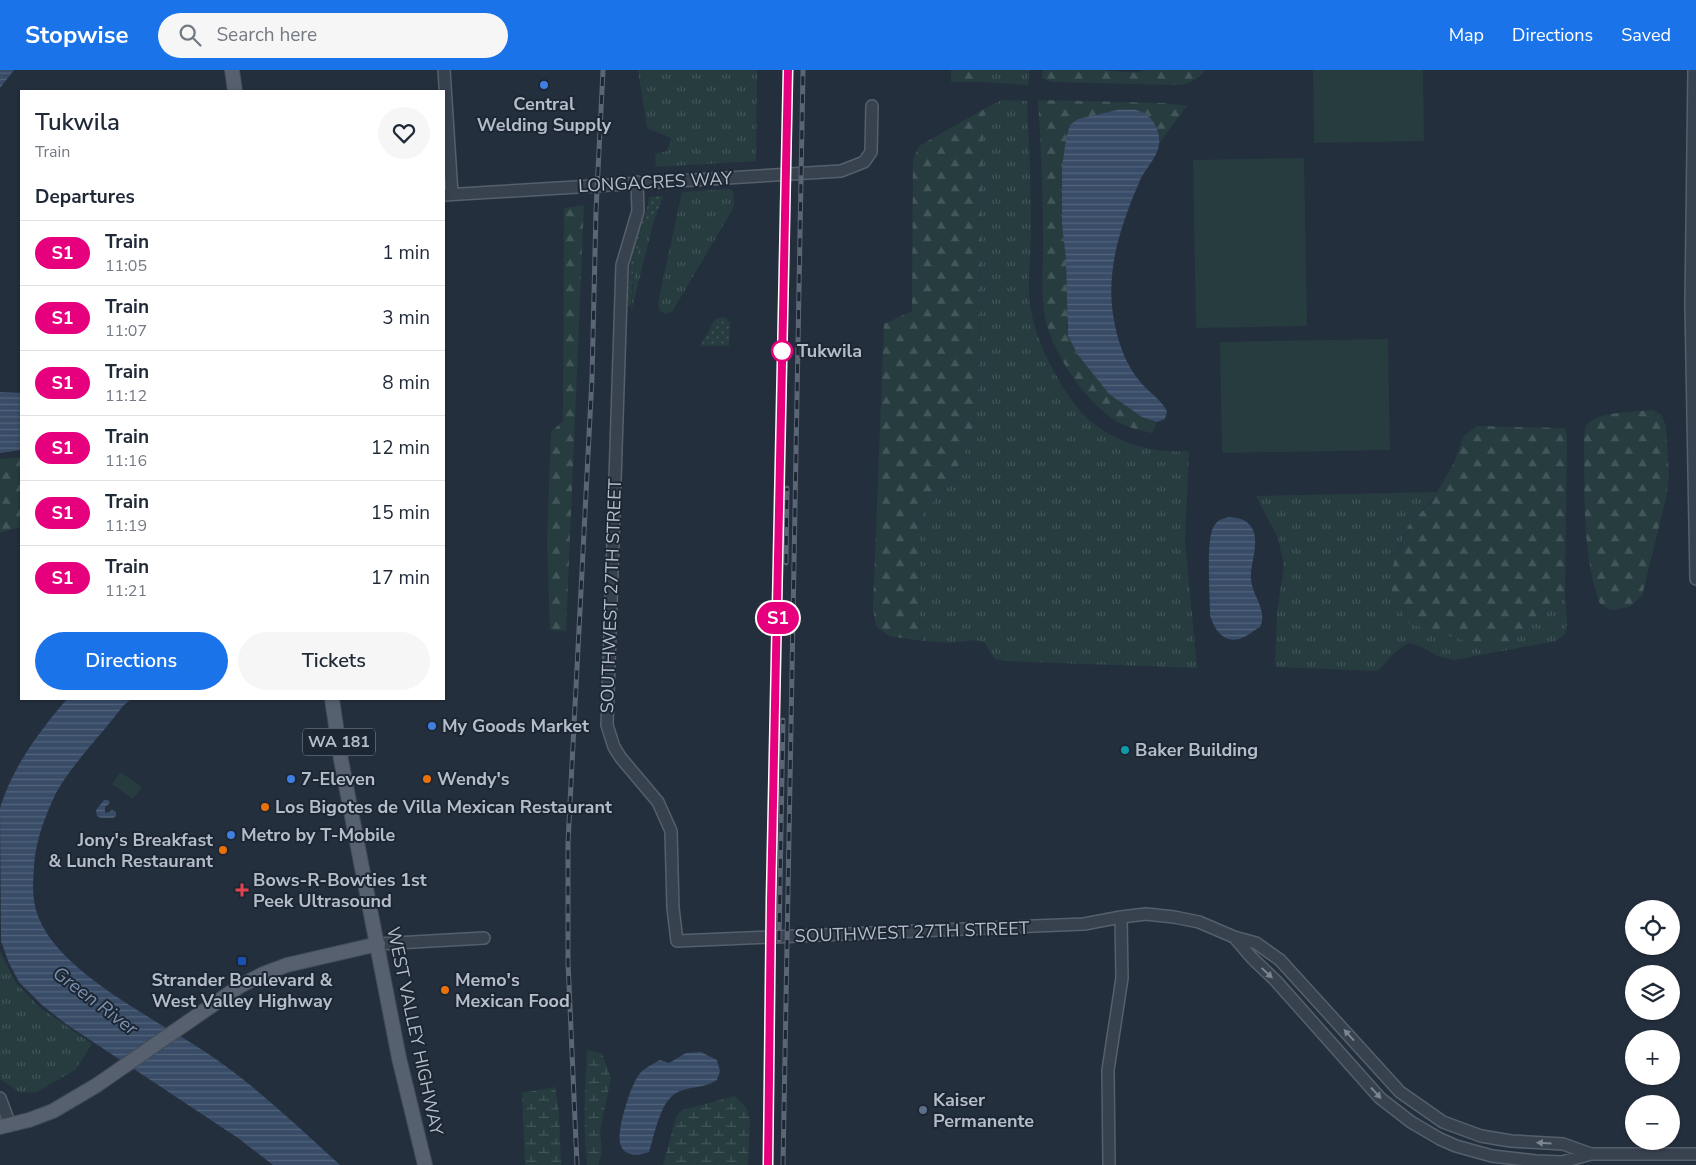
<!DOCTYPE html>
<meta charset="utf-8">
<style>
body{margin:0;font-family:"Nunito Sans",sans-serif;background:#f6f6f7;color:#1f2937;height:100vh;display:flex;flex-direction:column;font-size:19px;white-space:nowrap}
*{box-sizing:border-box;margin:0}
p{font-size:16px;color:#747a83}
.icon{flex:none;width:28px;height:28px;fill:none;stroke:currentColor;stroke-width:2;stroke-linecap:round;stroke-linejoin:round}
.map{position:relative;flex:1;overflow:hidden}
.details{position:absolute;left:20px;top:20px;width:425px;height:610px;display:flex;flex-direction:column;background:#fff;border-radius:0px;box-shadow:0 1px 4px #0004}
.details>*{flex:none}
.badge{padding:0 10px;border-radius:16px;font-size:18px;line-height:32px}
.controls{position:absolute;left:1625px;top:830px;display:grid;gap:10px}
.controls a{display:grid;place-items:center;width:55px;height:55px;border-radius:50%;background:#fff;box-shadow:0 1px 4px #0004;font-size:25px}
.map>.badge{position:absolute;translate:-50% -50%;box-shadow:0 0 0 2px #fff}
h2{padding:0 15px;font-size:19px;line-height:45px}
.round{display:grid;place-items:center;flex:none;width:52px;height:52px;border-radius:26px;background:#f6f6f7}
.summary{display:flex;align-items:center;justify-content:space-between;height:85px;padding:0 15px}
h1{font-size:24px;font-weight:600;line-height:38px}
.cta{display:flex;gap:10px;margin-top:auto;padding:10px 15px}
.cta a{flex:1;height:58px;border-radius:30px;background:#1a73e8;color:#fff;font-size:20px;font-weight:600;line-height:58px;text-align:center}
.cta a+a{background:#f6f6f7;color:#1f2937}
ul{padding:0;list-style:none}
li{display:flex;align-items:center;gap:15px;height:65px;padding:0 15px;border-top:1px solid #e0e1e3}
li div{flex:1}
li b{display:block;font-size:19px}
li em{font-style:normal}
li .badge{min-width:55px;font-weight:700;text-align:center}
header{display:flex;align-items:center;gap:30px;box-sizing:border-box;height:70px;padding:0 25px;background:#1a73e8;color:#fff}
header strong{font-size:24px}
nav{display:flex;gap:28px;margin-inline-start:auto;font-size:18px}
.search{width:350px;height:45px;background:#f6f6f7;display:flex;align-items:center;gap:12px;box-sizing:border-box;padding:0 18px;border-radius:28px;color:#747a83;font-size:19px}
.map>svg:first-child{display:block}
.grass{fill:url(#grass-tufts)}
.forest{fill:url(#forest-firs)}
.wetland{fill:url(#wetland-marsh)}
.garden{fill:url(#garden-dots)}
.pitch{fill:#263c3f}
.water{fill:url(#water-rules)}
.lines{fill:none;stroke-linecap:round;stroke-linejoin:round}
.minor-casing{stroke:#565f6c;stroke-width:14}
.major-casing{stroke:#414a57;stroke-width:16}
.minor{stroke:#38414e;stroke-width:11}
.major{stroke:#56606e;stroke-width:14}
.rail-casing{stroke:#5a6575;stroke-width:5}
.rail{stroke:#1d2633;stroke-width:3;stroke-dasharray:9;stroke-linecap:butt}
.oneway{fill:#7c8592}
.line-casing{stroke:#fff;stroke-width:11}
.line{stroke:#e6007e;stroke-width:8}
.shop-dot{fill:#3f7fe0;stroke:#1d2633;stroke-width:2}
.stop-dot{fill:#fff;stroke:#e6007e;stroke-width:2.5}
.culture-dot{fill:#0f9aa8;stroke:#1d2633;stroke-width:2}
.food-dot{fill:#e8710a;stroke:#1d2633;stroke-width:2}
.health-dot{fill:#e0444e;stroke:#1d2633;stroke-width:2}
.transit-dot{fill:#1a4fb4;stroke:#1d2633;stroke-width:2}
.service-dot{fill:#5c6f8a;stroke:#1d2633;stroke-width:2}
.labels{text-anchor:middle;dominant-baseline:central;stroke-width:4;stroke-linejoin:round;paint-order:stroke}
.shield{fill:#1d2633;stroke:#878f9c;stroke-width:1}
.shield-label{font-size:16px;font-weight:bold;fill:#b4bcc9}
.poi-label{font-size:18px;font-weight:bold;fill:#b4bcc9;stroke:#1d2633;text-anchor:start}
.street-label{font-size:18px;fill:#b4bcc9;stroke:#1d2633}
.stop-label{font-size:18px;font-weight:bold;fill:#b4bcc9;stroke:#1d2633;text-anchor:start}
.water-label{font-size:19px;font-style:italic;fill:#7c92b1;stroke:#1d2633}
</style>
<header>
<strong>Stopwise</strong>
<div class="search"><svg class="icon" aria-label="search" viewBox="0 0 24 24"><circle cx="10" cy="10" r="6"/><path d="M15 15l6 6"/></svg>Search here</div>
<nav><a>Map</a><a>Directions</a><a>Saved</a></nav>
</header>
<div class="map">
<svg width="1696" height="1095" viewBox="0 0 1696 1095">
<defs>
<pattern id="grass-tufts" width="24" height="20" patternUnits="userSpaceOnUse" patternTransform="scale(1.25)"><rect width="24" height="20" fill="#263c3f"/><path d="M3 7l-1-3M5 7V3M7 7l1-3M15 17l-1-3M17 17v-4M19 17l1-3" fill="none" stroke="#435659"/></pattern>
<pattern id="forest-firs" width="22" height="20" patternUnits="userSpaceOnUse" patternTransform="scale(1.25)"><rect width="22" height="20" fill="#263c3f"/><path d="M5 1l3.5 6h-7zM16 11l3.5 6h-7z" fill="#435659"/></pattern>
<pattern id="wetland-marsh" width="20" height="14" patternUnits="userSpaceOnUse" patternTransform="scale(1.25)"><rect width="20" height="14" fill="#263c3f"/><path d="M1 5h8M5 5V1M11 12h8M15 12V8" fill="none" stroke="#435659"/></pattern>
<pattern id="garden-dots" width="8" height="8" patternUnits="userSpaceOnUse" patternTransform="scale(1.25)"><rect width="8" height="8" fill="#263c3f"/><path d="M2 2h.1M6 6h.1" fill="none" stroke="#435659" stroke-width="1.8" stroke-linecap="round"/></pattern>
<pattern id="water-rules" width="6" height="5" patternUnits="userSpaceOnUse" patternTransform="scale(1.25)"><rect width="6" height="5" fill="#394c67"/><path d="M0 2.5h6" fill="none" stroke="#53647b"/></pattern>
</defs>
<rect width="100%" height="100%" fill="#242f3e"/>
<path class="grass" d="M 638,0 L 757,0 L 756,91 L 656,97 L 655,84 L 667,81 L 671,68 L 647,58 Z
M 982,0 L 1030,0 L 1028,15 L 981,12 Z
M 1002,30 L 1027,31 C 1029,74 1031,117 1031,160 C 1031,185 1027,211 1030,236 C 1034,259 1043,283 1055,303 C 1062,316 1070,329 1080,341 C 1107,371 1150,384 1189,381 L 1185,471 L 1197,598 L 1004,591 L 994,588 L 984,572 L 975,570 L 950,573 L 923,571 L 920,563 L 919,463 L 924,441 L 950,414 L 971,368 L 978,330 L 984,39 Z
M 730,119 L 733,121 L 734,137 L 672,242 L 665,244 L 659,240 L 658,233 L 682,122 Z
M 653,146 L 655,146 L 631,242 L 635,190 L 642,159 Z
M 1437,422 C 1430,435 1418,443 1410,455 C 1400,468 1393,498 1390,514 L 1506,574 L 1565,525 L 1567,553 L 1565,564 L 1556,571 L 1454,590 L 1437,586 L 1420,576 L 1408,573 L 1393,584 L 1378,601 L 1275,597 L 1277,542 L 1284,496 L 1278,468 L 1256,426 Z
M 0,881 L 16,913 L 38,936 L 92,974 L 75,1000 L 35,1023 L 19,1022 L 0,1009 Z"/>
<path class="forest" d="M 951,0 L 982,0 L 981,12 L 951,12 Z
M 1043,0 C 1063,0 1083,0 1103,0 C 1118,1 1131,5 1146,0 L 1205,0 C 1198,10 1190,13 1179,15 L 1051,12 L 1042,8 Z
M 1038,30 L 1165,33 L 1187,36 L 1159,73 L 1156,56 L 1149,46 L 1117,40 L 1078,49 L 1063,127 L 1062,155 L 1066,189 L 1068,245 L 1066,256 L 1078,285 L 1109,324 L 1142,347 L 1157,352 L 1152,363 C 1140,360 1127,358 1116,351 C 1085,331 1052,283 1045,247 C 1040,220 1044,194 1043,167 C 1043,121 1041,76 1038,30 Z
M 984,39 L 978,330 L 971,368 L 950,414 L 924,441 L 919,463 L 920,563 L 923,571 L 889,566 L 876,556 L 873,538 L 884,254 L 912,241 L 913,90 L 919,76 Z
M 584,135 L 566,561 L 550,560 L 547,470 L 551,362 L 563,351 L 564,138 Z
M 1652,340 L 1661,344 L 1666,356 L 1669,408 L 1666,428 L 1642,526 L 1629,537 L 1611,540 L 1600,534 C 1581,483 1585,420 1584,366 C 1585,362 1585,357 1587,355 C 1597,341 1637,342 1652,340 Z
M 1477,356 L 1564,358 L 1567,364 L 1565,525 L 1506,574 L 1481,576 L 1406,552 L 1389,514 L 1394,492 L 1408,456 L 1432,431 L 1455,391 L 1463,367 Z
M 21,387 L 21,457 L 0,463 L 0,389 Z"/>
<path class="wetland" d="M 587,980 L 602,983 L 611,1008 L 600,1060 L 602,1083 L 598,1095 L 587,1095 C 583,1057 585,1019 587,980 Z
M 555,1017 L 559,1042 L 561,1095 L 525,1095 L 522,1023 Z
M 735,1026 L 746,1037 L 750,1050 L 748,1095 L 663,1095 L 676,1047 L 682,1040 Z"/>
<path class="garden" d="M 663,126 L 656,146 L 653,146 L 642,159 L 633,204 L 631,236 L 627,236 L 629,200 L 633,180 L 648,135 L 649,127 Z
M 721,247 L 726,248 L 730,253 L 729,276 L 700,276 L 715,250 Z"/>
<path class="pitch" d="M 1313,0 L 1423,0 L 1424,71 L 1314,73 Z
M 1304,88 L 1307,256 L 1196,258 L 1193,90 Z
M 1388,269 L 1390,380 L 1222,383 L 1220,272 Z
M 120,702 L 142,717 L 133,729 L 112,714 Z"/>
<path class="water" d="M 0,0 L 14,0 L 0,18 Z
M 1117,40 C 1123,40 1130,39 1136,40 C 1151,43 1161,59 1159,75 C 1157,87 1147,97 1141,108 C 1122,152 1106,196 1113,245 C 1117,270 1125,295 1142,314 C 1150,323 1163,331 1167,342 L 1165,349 L 1157,352 L 1142,347 L 1109,324 L 1078,285 L 1068,266 L 1066,189 L 1062,155 L 1062,98 L 1066,69 L 1070,55 L 1078,49 Z
M 0,322 L 21,323 L 21,380 L 0,383 Z
M 1229,447 C 1238,448 1247,449 1252,458 C 1260,472 1250,494 1251,509 C 1252,526 1268,540 1260,557 C 1254,560 1248,566 1242,568 C 1224,575 1214,559 1210,545 C 1210,526 1206,472 1213,458 C 1217,450 1221,449 1229,447 Z
M 67,629 L 131,629 L 123,636 C 102,664 72,694 56,723 C 45,746 36,770 34,795 C 33,810 32,826 36,840 C 52,900 158,950 207,983 C 255,1015 297,1056 340,1095 L 273,1095 L 238,1068 L 66,954 L 42,935 L 19,912 L 9,893 L 1,871 L 0,738 C 13,696 39,662 67,629 Z
M 104,730 L 108,730 L 110,733 L 105,737 L 105,742 L 107,743 L 112,740 L 116,742 L 116,746 L 113,748 L 101,748 L 97,746 L 96,740 Z
M 701,982 L 717,990 L 720,1001 L 717,1010 C 705,1018 693,1016 680,1021 C 660,1028 655,1064 649,1082 C 639,1086 623,1087 620,1073 C 617,1059 630,1018 638,1006 C 642,999 653,994 660,990 L 669,993 L 686,983 Z"/>
<g class="lines">
<defs>
<path id="minor" d="M 444,0 L 452,124
M 1694,0 L 1691,235 L 1696,509
M 637,112 L 638,141 L 622,195 L 607,655 L 614,677 L 621,688 L 658,732 L 671,761 L 673,838 L 677,871 L 1084,854 L 1121,847 L 1146,844 L 1174,847 L 1199,852 L 1234,867 L 1256,873 L 1280,890 L 1400,1022 L 1443,1052 L 1481,1066 L 1511,1071 L 1563,1074 L 1591,1084
M 444,125 L 841,101 L 864,92 L 871,82 L 872,36
M 1234,867 L 1252,888 L 1276,911 L 1380,1028 L 1411,1052 L 1440,1069 L 1456,1076 L 1492,1086 L 1536,1091 L 1562,1092 L 1591,1084 L 1696,1084
M 378,874 L 484,868
M 0,1028 L 10,1055
M 1109,1095 L 1108,1000 L 1122,908 L 1121,847"/>
<path id="major" d="M 232,0 L 235,21
M 332,629 L 341,690 L 399,988 L 425,1095
M 0,1057 L 29,1050 L 53,1041 L 97,1015 L 240,916 L 263,904 L 287,895 L 378,874"/>
</defs>
<use href="#minor" class="minor-casing"/>
<use href="#major" class="major-casing"/>
<use href="#minor" class="minor"/>
<use href="#major" class="major"/>
<defs>
<path id="rail" d="M 786,493 L 787,418
M 779,870 L 783,650
M 577,1095 L 568,892 L 568,772 L 592,308 L 596,141 L 603,0
M 768,1095 L 771,829 L 788,0
M 783,1095 L 803,0"/>
</defs>
<use href="#rail" class="rail-casing"/>
<use href="#rail" class="rail"/>
</g>
<defs><path id="oneway-solid" d="M-6-.8H1V-3.2L6.5 0L1 3.2V.8H-6Z" transform="scale(1.25)"/></defs>
<g class="oneway">
<use href="#oneway-solid" transform="translate(1267 903) rotate(43)"/>
<use href="#oneway-solid" transform="translate(1349 965) rotate(-132)"/>
<use href="#oneway-solid" transform="translate(1376 1023) rotate(47)"/>
<use href="#oneway-solid" transform="translate(1544 1073) rotate(-176)"/>
</g>
<g class="lines">
<defs>
<path id="line" d="M 768,1095 L 771,830 L 788,0"/>
</defs>
<use href="#line" class="line-casing"/>
<use href="#line" class="line"/>
</g>
<g class="shop-dot">
<circle cx="544" cy="15" r="5"/>
<circle cx="432" cy="656" r="5"/>
<circle cx="291" cy="709" r="5"/>
<circle cx="231" cy="765" r="5"/>
</g>
<circle class="stop-dot" cx="782" cy="281" r="10"/>
<circle class="culture-dot" cx="1125" cy="680" r="5"/>
<g class="food-dot">
<circle cx="427" cy="709" r="5"/>
<circle cx="265" cy="737" r="5"/>
<circle cx="223" cy="780" r="5"/>
<circle cx="445" cy="920" r="5"/>
</g>
<path class="health-dot" d="M239.5 812.5h5v5h5v5h-5v5h-5v-5h-5v-5h5z"/>
<rect class="transit-dot" x="237" y="886" width="10" height="10" rx="2.5"/>
<circle class="service-dot" cx="923" cy="1040" r="5"/>
<g class="labels">
<rect class="shield" x="303" y="658.5" width="72" height="27" rx="4"/>
<g class="shield-label">
<text x="339" y="672">WA 181</text>
</g>
<g class="poi-label">
<text x="544" y="34" text-anchor="middle">Central<tspan x="544" dy="21">Welding Supply</tspan></text>
<text x="442" y="656">My Goods Market</text>
<text x="1135" y="680">Baker Building</text>
<text x="301" y="709">7-Eleven</text>
<text x="437" y="709">Wendy's</text>
<text x="275" y="737">Los Bigotes de Villa Mexican Restaurant</text>
<text x="241" y="765">Metro by T-Mobile</text>
<text x="213" y="770" text-anchor="end">Jony's Breakfast<tspan x="213" dy="21">&amp; Lunch Restaurant</tspan></text>
<text x="253" y="810">Bows-R-Bowties 1st<tspan x="253" dy="21">Peek Ultrasound</tspan></text>
<text x="242" y="910" text-anchor="middle">Strander Boulevard &amp;<tspan x="242" dy="21">West Valley Highway</tspan></text>
<text x="455" y="910">Memo's<tspan x="455" dy="21">Mexican Food</tspan></text>
<text x="933" y="1030">Kaiser<tspan x="933" dy="21">Permanente</tspan></text>
</g>
<g class="street-label">
<text transform="translate(655 112) rotate(-3)">LONGACRES WAY</text>
<text transform="translate(611 526) rotate(-88)">SOUTHWEST 27TH STREET</text>
<text transform="translate(912 862) rotate(-2)">SOUTHWEST 27TH STREET</text>
<text transform="translate(415 961) rotate(78)">WEST VALLEY HIGHWAY</text>
</g>
<g class="stop-label">
<text x="797" y="281">Tukwila</text>
</g>
<g class="water-label">
<text transform="translate(95 931) rotate(37)">Green River</text>
</g>
</g>
</svg>
<div class="controls">
<a><svg class="icon" aria-label="locate" viewBox="0 0 24 24"><circle cx="12" cy="12" r="6"/><path d="M12 2v4M12 18v4M2 12h4M18 12h4"/></svg></a>
<a><svg class="icon" aria-label="layers" viewBox="0 0 24 24"><path d="M12 4l9 5-9 5-9-5zM3 14l9 5 9-5"/></svg></a>
<a>+</a>
<a>−</a>
</div>
<b class="badge" style="left:778px;top:548px;background:#e6007e;color:#fff">S1</b>
<section class="details">
<div class="summary"><div><h1>Tukwila</h1><p>Train</p></div><a class="round"><svg class="icon" aria-label="heart" viewBox="0 0 24 24"><path d="M12 20l-8-8c-3-5 5-10 8-4 3-6 11-1 8 4z"/></svg></a></div>
<h2>Departures</h2>
<ul>
<li><span class="badge" style="background:#e6007e;color:#fff">S1</span><div><b>Train</b><p>11:05</p></div><em>1 min</em></li>
<li><span class="badge" style="background:#e6007e;color:#fff">S1</span><div><b>Train</b><p>11:07</p></div><em>3 min</em></li>
<li><span class="badge" style="background:#e6007e;color:#fff">S1</span><div><b>Train</b><p>11:12</p></div><em>8 min</em></li>
<li><span class="badge" style="background:#e6007e;color:#fff">S1</span><div><b>Train</b><p>11:16</p></div><em>12 min</em></li>
<li><span class="badge" style="background:#e6007e;color:#fff">S1</span><div><b>Train</b><p>11:19</p></div><em>15 min</em></li>
<li><span class="badge" style="background:#e6007e;color:#fff">S1</span><div><b>Train</b><p>11:21</p></div><em>17 min</em></li>
</ul>
<div class="cta"><a>Directions</a><a>Tickets</a></div>
</section>
</div>
